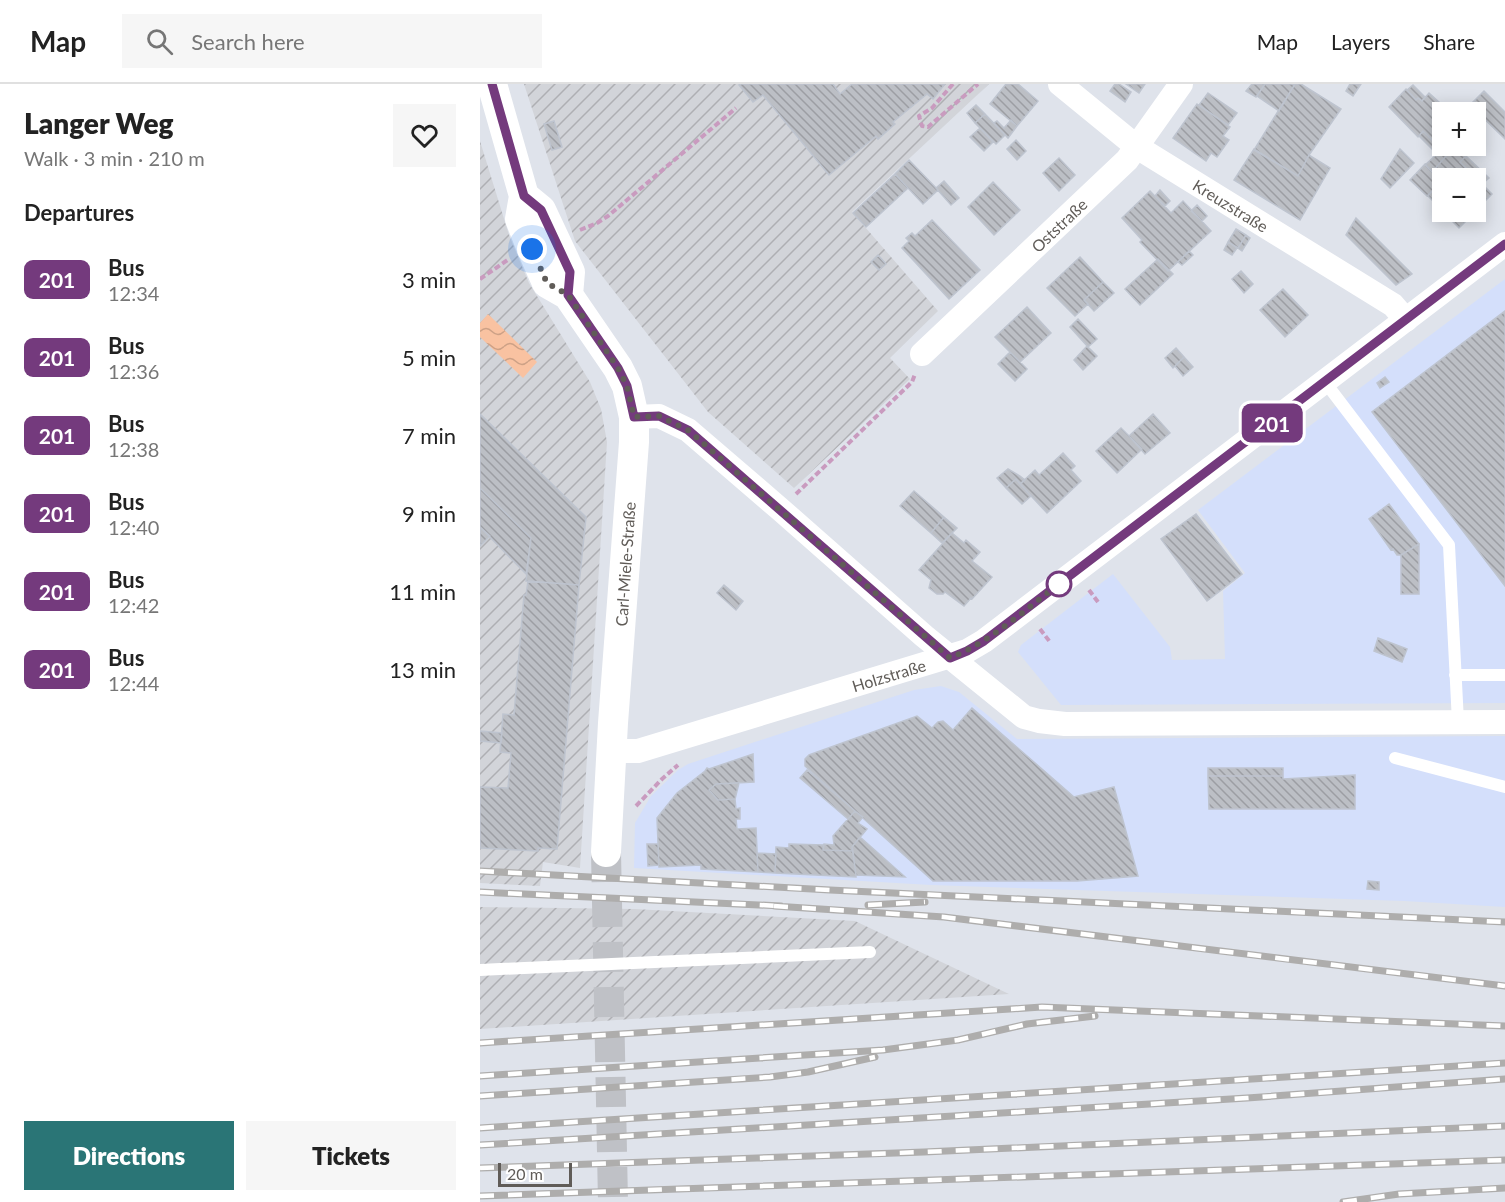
<!DOCTYPE html>
<meta charset="utf-8">
<style>
body{margin:0;font-family:Lato,sans-serif;background:#f6f6f6;color:#222;height:100vh;display:flex;flex-direction:column;font-size:22px;white-space:nowrap}
*{box-sizing:border-box;margin:0}
p{font-size:20px;color:#767676}
.icon{flex:none;width:33px;height:33px;fill:none;stroke:currentColor;stroke-width:2;stroke-linecap:round;stroke-linejoin:round}
.map{position:relative;flex:1;overflow:hidden}
.side{display:flex;flex-direction:column;background:#fff;width:480px}
.side>*{flex:none}
.badge{padding:0 12px;border-radius:9px;font-size:21px;line-height:39px}
.fabs{position:absolute;left:952px;top:18px;display:grid;gap:12px}
.fabs a{display:grid;place-items:center;width:54px;height:54px;border-radius:0px;background:#fff;box-shadow:0 3px 15px #0003;font-size:30px}
.scale{position:absolute;left:18px;bottom:15px;width:74px;box-sizing:border-box;padding-left:6px;border:3px solid #605c58;border-top:0;font-size:16px;line-height:21px;white-space:nowrap;color:#605c58;-webkit-text-stroke:4px #fff;paint-order:stroke}
.you{position:absolute;width:30px;height:30px;margin:-15px;border:4px solid #fff;border-radius:50%;background:#1a73e8;box-shadow:0 0 0 9px #1a73e833}
.map>.badge{position:absolute;translate:-50% -50%;box-shadow:0 0 0 3px #fff}
h2{padding:0 24px;font-size:22px;line-height:54px}
.round{display:grid;place-items:center;flex:none;width:63px;height:63px;border-radius:0px;background:#f6f6f6}
.overview{display:flex;align-items:center;justify-content:space-between;height:102px;padding:0 24px}
h1{font-size:28px;font-weight:800;line-height:45px}
.action{display:flex;gap:12px;margin-top:auto;padding:12px 24px}
.action a{flex:1;height:69px;border-radius:0px;background:#2a7576;color:#fff;font-size:24px;font-weight:800;line-height:69px;text-align:center}
.action a+a{background:#f6f6f6;color:#222}
ul{padding:0;list-style:none}
li{display:flex;align-items:center;gap:18px;height:78px;padding:0 24px}
li div{flex:1}
li b{display:block;font-size:22px}
li em{font-style:normal}
li .badge{min-width:66px;font-weight:700;text-align:center}
header{display:flex;align-items:center;gap:36px;box-sizing:border-box;height:84px;padding:0 30px;background:#fff;border-bottom:2px solid #e0e0e0}
header strong{font-size:28px}
nav{display:flex;gap:33px;margin-inline-start:auto;font-size:21px}
.search{width:420px;height:54px;background:#f6f6f6;display:flex;align-items:center;gap:15px;box-sizing:border-box;padding:0 21px;border-radius:0px;color:#767676;font-size:22px}
main{display:flex;flex:1;min-height:0}
.map>svg:first-child{display:block}
.commercial{fill:#d4dffb}
.industrial{fill:url(#industrial-furrows)}
.water{fill:url(#water-waves)}
.building{fill:url(#building-back-hatch);stroke:#bec4cf;stroke-width:1.5}
.lines{fill:none;stroke-linecap:round;stroke-linejoin:round}
.tertiary-tunnel{stroke:#bfc1c6;stroke-width:30;stroke-dasharray:30 15;stroke-linecap:butt}
.path{stroke:#c99bbf;stroke-width:4;stroke-dasharray:6 3;stroke-linecap:butt}
.service{stroke:#fff;stroke-width:12}
.minor{stroke:#fff;stroke-width:24}
.tertiary{stroke:#fff;stroke-width:30}
.rail-casing{stroke:#aeadac;stroke-width:7}
.rail{stroke:#fff;stroke-width:4.5;stroke-dasharray:14;stroke-linecap:butt}
.line-casing{stroke:#fff;stroke-width:14}
.line{stroke:#743a7d;stroke-width:9}
.walk{stroke:#605c58;stroke-width:6;stroke-dasharray:0 10.8}
.stop-dot{fill:#fff;stroke:#743a7d;stroke-width:3}
.labels{text-anchor:middle;dominant-baseline:central;stroke-width:6;stroke-linejoin:round;paint-order:stroke}
.street-label{font-size:16px;fill:#605c58;stroke:#fff}
</style>
<header>
<strong>Map</strong>
<div class="search"><svg class="icon" aria-label="search" viewBox="0 0 24 24"><circle cx="10" cy="10" r="6"/><path d="M15 15l6 6"/></svg>Search here</div>
<nav><a>Map</a><a>Layers</a><a>Share</a></nav>
</header>
<main>
<section class="side">
<div class="overview"><div><h1>Langer Weg</h1><p>Walk · 3 min · 210 m</p></div><a class="round"><svg class="icon" aria-label="heart" viewBox="0 0 24 24"><path d="M12 20l-8-8c-3-5 5-10 8-4 3-6 11-1 8 4z"/></svg></a></div>
<h2>Departures</h2>
<ul>
<li><span class="badge" style="background:#743a7d;color:#fff">201</span><div><b>Bus</b><p>12:34</p></div><em>3 min</em></li>
<li><span class="badge" style="background:#743a7d;color:#fff">201</span><div><b>Bus</b><p>12:36</p></div><em>5 min</em></li>
<li><span class="badge" style="background:#743a7d;color:#fff">201</span><div><b>Bus</b><p>12:38</p></div><em>7 min</em></li>
<li><span class="badge" style="background:#743a7d;color:#fff">201</span><div><b>Bus</b><p>12:40</p></div><em>9 min</em></li>
<li><span class="badge" style="background:#743a7d;color:#fff">201</span><div><b>Bus</b><p>12:42</p></div><em>11 min</em></li>
<li><span class="badge" style="background:#743a7d;color:#fff">201</span><div><b>Bus</b><p>12:44</p></div><em>13 min</em></li>
</ul>
<div class="action"><a>Directions</a><a>Tickets</a></div>
</section>
<div class="map">
<svg width="1025" height="1118" viewBox="0 0 1025 1118">
<defs>
<pattern id="industrial-furrows" width="10" height="10" patternUnits="userSpaceOnUse" patternTransform="scale(1.5)"><rect width="10" height="10" fill="#d2d4d9"/><path d="M-1 1l2-2M0 10L10 0M9 11l2-2" fill="none" stroke="#aeafb3"/></pattern>
<pattern id="water-waves" width="16" height="10" patternUnits="userSpaceOnUse" patternTransform="scale(1.5)"><rect width="16" height="10" fill="#f9c2a1"/><path d="M0 5q4-4 8 0t8 0" fill="none" stroke="#cda186"/></pattern>
<pattern id="building-back-hatch" width="6" height="6" patternUnits="userSpaceOnUse" patternTransform="scale(1.5)"><rect width="6" height="6" fill="#bcbfc5"/><path d="M-1 5l2 2M0 0l6 6M5-1l2 2" fill="none" stroke="#9c9ea3"/></pattern>
</defs>
<rect width="100%" height="100%" fill="#dfe3eb"/>
<path class="commercial" d="M 1025,195 L 1025,619 L 581,621 L 538,568 L 541,561 L 633,490 L 690,563 L 692,576 L 745,575 L 743,507 L 765,489 L 718,426 Z
M 461,602 L 479,608 L 537,655 L 1025,652 L 1025,823 L 924,817 L 451,801 L 154,784 L 155,739 L 171,712 L 198,686 L 208,680 L 434,606 Z"/>
<path class="industrial" d="M 44,0 L 509,0 L 372,128 L 458,227 L 410,274 L 430,295 L 314,404 L 228,328 L 95,157 Z
M 0,57 L 29,151 L 49,199 L 110,298 L 121,325 L 127,358 L 100,784 L 63,778 L 60,802 L 0,799 Z
M 0,823 L 154,825 L 375,837 L 529,910 L 0,945 Z"/>
<path class="water" d="M 8,230 L 57,278 L 43,294 L 0,253 L 0,239 Z"/>
<path class="building" d="M 261,0 L 353,0 L 360,10 L 372,0 L 465,0 L 453,15 L 447,10 L 413,38 L 415,40 L 398,55 L 396,52 L 349,91 L 283,11 L 273,18 L 259,1 Z
M 526,0 L 538,0 L 558,17 L 537,42 L 510,20 Z
M 635,0 L 639,0 L 651,8 L 645,18 L 630,7 Z
M 646,0 L 665,0 L 659,9 Z
M 772,0 L 785,0 L 776,13 L 766,7 Z
M 785,0 L 815,0 L 799,27 L 777,12 Z
M 815,0 L 821,0 L 861,25 L 829,71 L 818,92 L 774,66 Z
M 870,0 L 881,0 L 873,12 L 866,7 Z
M 933,1 L 945,13 L 942,17 L 938,14 L 936,16 L 927,6 Z
M 926,5 L 936,16 L 938,14 L 942,17 L 949,9 L 970,28 L 963,28 L 963,62 L 979,62 L 978,63 L 986,72 L 980,78 L 1012,110 L 996,126 L 996,94 L 963,94 L 963,118 L 952,107 L 947,112 L 930,96 L 945,80 L 952,88 L 967,71 L 943,47 L 938,53 L 909,23 Z
M 1004,7 L 1025,28 L 1025,55 L 990,21 Z
M 728,9 L 757,29 L 748,41 L 719,21 Z
M 717,20 L 750,43 L 743,52 L 749,56 L 737,73 L 731,69 L 726,77 L 693,54 Z
M 496,21 L 505,30 L 495,39 L 487,29 Z
M 505,30 L 525,51 L 516,60 L 495,39 Z
M 531,36 L 537,42 L 528,54 L 514,39 L 517,37 L 524,44 Z
M 74,37 L 82,63 L 72,66 L 64,40 Z
M 500,44 L 513,58 L 504,67 L 490,53 Z
M 943,47 L 967,71 L 952,88 L 945,81 L 957,70 L 939,52 Z
M 536,56 L 546,67 L 537,76 L 527,65 Z
M 774,65 L 818,92 L 829,71 L 850,84 L 820,136 L 754,96 Z
M 920,65 L 934,79 L 910,104 L 901,95 Z
M 986,72 L 1009,94 L 1002,100 L 980,78 Z
M 579,74 L 595,91 L 579,107 L 563,89 Z
M 429,76 L 458,106 L 443,120 L 415,90 Z
M 415,90 L 428,104 L 386,143 L 373,129 Z
M 464,97 L 479,114 L 471,121 L 456,104 Z
M 513,98 L 540,126 L 514,151 L 488,123 Z
M 680,106 L 690,117 L 685,122 L 675,112 Z
M 670,107 L 691,129 L 703,117 L 731,147 L 688,187 L 660,158 L 662,156 L 642,134 Z
M 952,107 L 963,118 L 963,127 L 948,112 Z
M 717,121 L 727,132 L 722,137 L 711,127 Z
M 973,128 L 995,128 L 979,144 L 969,134 Z
M 876,134 L 932,190 L 916,201 L 866,151 Z
M 452,136 L 500,186 L 469,215 L 422,164 L 429,157 L 426,154 L 432,149 L 435,152 Z
M 756,145 L 766,151 L 758,164 L 748,158 Z
M 766,151 L 770,154 L 762,167 L 758,164 Z
M 748,158 L 757,164 L 752,171 L 744,166 Z
M 709,167 L 713,171 L 702,181 L 698,178 Z
M 398,171 L 406,180 L 399,186 L 391,178 Z
M 600,173 L 623,198 L 604,216 L 608,220 L 595,232 L 567,204 Z
M 678,175 L 693,190 L 660,221 L 645,205 Z
M 761,187 L 773,200 L 764,209 L 752,195 Z
M 623,198 L 634,209 L 614,227 L 604,216 Z
M 803,205 L 828,231 L 805,253 L 780,226 Z
M 547,223 L 571,249 L 540,278 L 515,253 Z
M 1025,227 L 1025,502 L 892,328 Z
M 598,235 L 617,255 L 608,263 L 590,243 Z
M 607,262 L 617,272 L 603,286 L 594,276 Z
M 696,264 L 704,273 L 693,284 L 685,274 Z
M 530,268 L 547,285 L 535,297 L 518,280 Z
M 704,273 L 713,283 L 703,292 L 695,282 Z
M 905,293 L 909,298 L 900,304 L 897,299 Z
M 0,330 L 106,433 L 99,501 L 46,497 L 51,454 L 0,404 Z
M 673,330 L 690,349 L 665,370 L 649,352 Z
M 641,344 L 662,365 L 637,389 L 616,367 Z
M 583,369 L 595,382 L 591,386 L 601,397 L 567,429 L 540,400 L 555,386 L 559,391 Z
M 528,385 L 540,392 L 545,396 L 540,400 L 536,395 L 526,404 L 517,394 Z
M 536,395 L 551,412 L 542,420 L 526,404 Z
M 0,404 L 51,454 L 46,490 L 0,443 Z
M 434,407 L 464,433 L 451,449 L 420,422 Z
M 909,420 L 939,460 L 921,471 L 917,471 L 913,465 L 911,466 L 889,435 Z
M 716,430 L 762,490 L 727,517 L 681,455 Z
M 464,433 L 477,444 L 462,459 L 451,449 Z
M 0,443 L 10,452 L 0,462 Z
M 472,449 L 484,459 L 486,456 L 500,468 L 492,477 L 512,493 L 492,515 L 491,514 L 484,522 L 465,508 L 463,510 L 457,510 L 449,504 L 451,496 L 439,486 Z
M 939,460 L 939,510 L 921,510 L 921,471 Z
M 48,497 L 99,501 L 77,765 L 58,764 L 58,767 L 0,764 L 0,703 L 28,704 L 31,669 L 20,668 L 23,630 L 34,631 L 44,511 L 46,511 Z
M 244,501 L 263,517 L 256,526 L 237,509 Z
M 898,554 L 927,565 L 922,578 L 894,567 Z
M 492,624 L 594,713 L 634,703 L 658,792 L 597,797 L 453,797 L 325,682 L 325,675 L 329,671 L 437,632 L 452,644 L 458,638 L 463,637 L 473,646 Z
M 0,647 L 22,649 L 21,659 L 0,657 Z
M 273,670 L 274,698 L 236,700 L 229,706 L 238,716 L 255,715 L 256,725 L 260,724 L 260,735 L 256,735 L 257,745 L 276,744 L 278,788 L 221,785 L 221,781 L 179,783 L 177,734 L 197,709 L 225,687 L 227,684 L 229,685 Z
M 728,684 L 803,684 L 803,692 L 728,692 Z
M 327,686 L 375,727 L 368,735 L 320,694 Z
M 875,691 L 875,725 L 729,725 L 728,692 L 803,692 L 803,695 Z
M 259,699 L 255,715 L 238,716 L 229,706 L 236,700 Z
M 375,727 L 383,733 L 378,739 L 387,745 L 372,763 L 373,767 L 343,766 L 344,760 L 354,761 L 353,752 Z
M 380,753 L 425,793 L 376,791 L 372,763 Z
M 167,760 L 178,760 L 179,781 L 168,782 Z
M 309,760 L 344,761 L 343,766 L 373,767 L 376,793 L 295,789 L 296,763 L 309,764 Z
M 277,769 L 296,770 L 295,789 L 278,788 Z
M 888,797 L 899,798 L 899,806 L 887,805 Z"/>
<g class="lines">
<path class="tertiary-tunnel" d="M 126,768 L 133,1118"/>
<path class="path" d="M 473,0 L 452,24 L 439,32 L 442,42 L 448,43 L 498,0
M 100,146 L 117,139 L 128,132 L 256,24
M 0,195 L 29,175
M 316,410 L 432,298 L 435,290
M 609,506 L 618,518
M 560,545 L 570,558
M 156,722 L 182,695 L 198,681"/>
<path class="service" d="M 845,298 L 969,461 L 978,638
M 975,591 L 1025,591
M 915,674 L 1025,703
M 0,886 L 390,868"/>
<g class="minor">
<path id="s1" d="M 580,0 L 657,63 L 913,221 L 926,236"/>
<path id="s2" d="M 442,270 L 647,76 L 701,0"/>
<path d="M 154,333 L 179,332 L 208,346 L 301,426 L 444,552 L 544,633 L 559,637 L 585,640 L 1025,638"/>
<path id="s3" d="M 132,667 L 158,667 L 487,567 L 504,557 L 1025,160"/>
</g>
<path class="tertiary" d="M 12,0 L 44,112 L 40,135 L 52,165 L 67,199 L 88,211 L 138,284 L 147,302 L 154,333 L 154,358 L 133,639 L 126,768
M 44,112 L 61,126 L 90,188 L 88,211"/>
<defs>
<path id="rail" d="M 0,787 L 350,806 L 1025,838
M 0,808 L 301,822
M 388,821 L 445,818
M 294,822 L 464,833 L 1025,902
M 0,959 L 562,923 L 1025,942
M 0,992 L 403,966 L 478,956 L 547,940 L 615,932
M 0,1012 L 290,993 L 328,988 L 395,973
M 0,1044 L 1025,979
M 0,1061 L 767,1014 L 1025,995
M 0,1084 L 444,1068 L 1025,1042
M 0,1112 L 1025,1076
M 863,1118 L 919,1110 L 1025,1104"/>
</defs>
<use href="#rail" class="rail-casing"/>
<use href="#rail" class="rail"/>
</g>
<g class="lines">
<defs>
<path id="line" d="M 12,0 L 44,112 L 61,126 L 90,188 L 88,211 L 138,284 L 147,302 L 154,333 L 179,332 L 208,346 L 470,574 L 487,567 L 504,557 L 1025,160"/>
</defs>
<use href="#line" class="line-casing"/>
<use href="#line" class="line"/>
<path class="walk" d="M 52,165 L 67,199 L 88,211 L 138,284 L 147,302 L 154,333 L 179,332 L 208,346 L 470,574 C 512,557 547,524 583,497 L 579,500"/>
</g>
<circle class="stop-dot" cx="579" cy="500" r="12"/>
<g class="labels">
<g class="street-label">
<text stroke="none"><textPath href="#s1" startOffset="210">Kreuzstraße</textPath></text>
<text stroke="none"><textPath href="#s2" startOffset="188">Oststraße</textPath></text>
<text transform="translate(145 480) rotate(-86)">Carl-Miele-Straße</text>
<text stroke="none"><textPath href="#s3" startOffset="288">Holzstraße</textPath></text>
</g>
</g>
</svg>
<div class="fabs">
<a>+</a>
<a>−</a>
</div>
<div class="scale">20 m</div>
<div class="you" style="left:52px;top:165px"></div>
<b class="badge" style="left:792px;top:339px;background:#743a7d;color:#fff">201</b>
</div>
</main>
